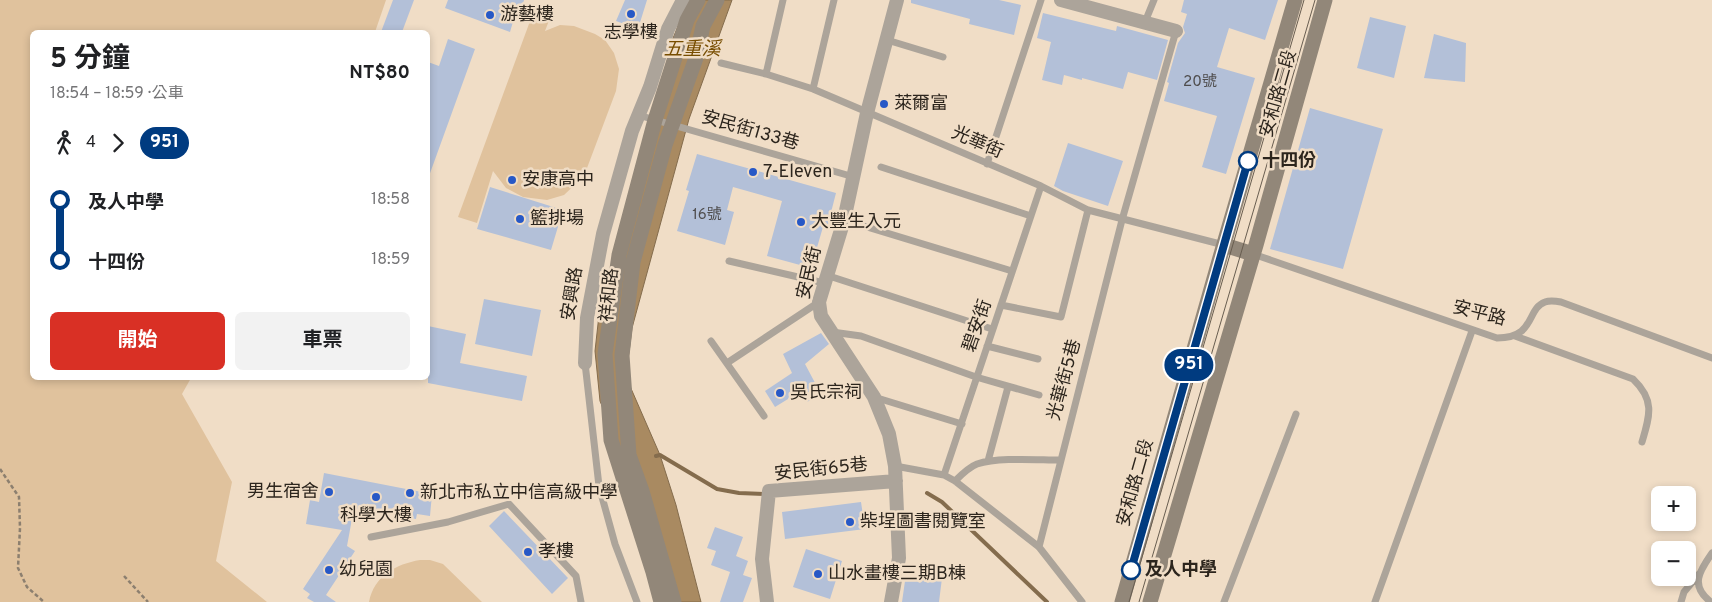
<!DOCTYPE html>
<html lang="zh-TW">
<meta charset="utf-8">
<style>
body{margin:0;font-family:Overpass,"Noto Sans TC",sans-serif;background:#f2f2f2;color:#202124;height:100vh;display:flex;flex-direction:column;font-size:19px;white-space:nowrap}
*{box-sizing:border-box;margin:0}
p{font-size:16px;color:#757577}
.icon{flex:none;width:28px;height:28px;fill:none;stroke:currentColor;stroke-width:2;stroke-linecap:round;stroke-linejoin:round}
.map{position:relative;flex:1;overflow:hidden}
.details{position:absolute;left:30px;top:30px;width:400px;height:350px;display:flex;flex-direction:column;background:#fff;border-radius:8px;box-shadow:0 2px 8px #0003}
.details>*{flex:none}
.badge{padding:0 10px;border-radius:16px;font-size:18px;line-height:32px}
.buttons{position:absolute;left:1651px;top:486px;display:grid;gap:10px}
.buttons a{display:grid;place-items:center;width:45px;height:45px;border-radius:8px;background:#fff;box-shadow:0 2px 8px #0003;font-size:25px}
.map>.badge{position:absolute;translate:-50% -50%;box-shadow:0 0 0 2px #fff}
.legs{display:flex;align-items:center;gap:8px;height:55px;padding:0 20px;font-size:16px}
.legs p{margin-inline-start:auto}
.overview{display:flex;align-items:center;justify-content:space-between;height:85px;padding:0 20px}
h1{font-size:28px;font-weight:700;line-height:38px}
.action{display:flex;gap:10px;margin-top:auto;padding:10px 20px}
.action a{flex:1;height:58px;border-radius:8px;background:#d93025;color:#fff;font-size:20px;font-weight:700;line-height:58px;text-align:center}
.action a+a{background:#f2f2f2;color:#202124}
ul{padding:0 20px;list-style:none}
li{display:flex;align-items:center;gap:18px;height:60px;font-size:19px}
li i{display:grid;place-items:center;width:8px;height:100%;margin:0 6px;background:currentColor}
li i::after{content:'';width:12px;height:12px;margin:-6px;border:4px solid;border-radius:50%;background:#fff}
li p{margin-inline-start:auto}
li:first-child i{background:linear-gradient(#0000 50%,currentColor 0)}
li:last-child i{background:linear-gradient(currentColor 50%,#0000 0)}
.map>svg:first-child{display:block}
.green{fill:#e0c29d}
.water{fill:#a98a61;stroke:#846c4d}
.lines{fill:none;stroke-linecap:round;stroke-linejoin:round}
.stream{stroke:#846c4d;stroke-width:4}
.building{fill:#b3c0d8}
.path{stroke:#8c7f6f;stroke-width:2.5;stroke-dasharray:4 2.5;stroke-linecap:butt}
.service{stroke:#aca49a;stroke-width:7}
.minor{stroke:#aca49a;stroke-width:14}
.secondary{stroke:#928779;stroke-width:15}
.tram{stroke:#685d50;stroke-width:1}
.line-1-casing{stroke:#fff;stroke-width:11}
.line-1{stroke:#003b80;stroke-width:8}
.poi-dot{fill:#2758c6;stroke:#f0ddc6;stroke-width:2}
.stop-1-dot{fill:#fff;stroke:#003b80;stroke-width:2.5}
.labels{text-anchor:middle;dominant-baseline:central;stroke-width:5;stroke-linejoin:round;paint-order:stroke}
.number-label{font-size:15px;fill:#4e4c4c}
.poi-label{font-size:18px;fill:#2c251d;stroke:#f0ddc6;text-anchor:start}
.street-label{font-size:18px;fill:#2c251d;stroke:#f0ddc6}
.stop-label{font-size:18px;font-weight:bold;fill:#2c251d;stroke:#f0ddc6;text-anchor:start}
.water-label{font-size:19px;font-style:italic;fill:#774d00;stroke:#f0ddc6}
</style>
<div class="map">
<svg width="1712" height="602" viewBox="0 0 1712 602">
<rect width="100%" height="100%" fill="#f0ddc6"/>
<path class="green" d="M 0,0 L 386,0 L 375,32 L 32,32 L 32,378 L 191,378 L 182,394 L 232,482 L 216,561 L 267,602 L 0,602 Z
M 533,13 L 550,18 L 545,31 L 560,25 L 574,26 L 595,34 L 605,40 L 614,53 L 619,69 L 616,91 L 584,176 L 564,195 L 547,200 L 523,197 L 506,188 L 493,171 L 477,223 L 458,217 Z
M 420,560 L 430,560 L 443,564 L 482,602 L 369,602 C 374,576 396,564 420,560 Z"/>
<path class="water" d="M 689,0 L 732,0 L 689,119 L 632,328 L 626,377 L 660,455 L 676,505 L 701,602 L 676,602 L 634,483 L 600,401 L 595,351 L 600,306 L 655,120 L 671,43 Z"/>
<g class="lines">
<path class="stream" d="M 656,456 L 660,455 L 717,489 L 739,493 L 764,494
M 927,493 L 942,502 L 1047,602"/>
</g>
<path class="building" d="M 393,0 L 414,0 L 402,32 L 381,32 Z
M 448,0 L 524,0 L 519,16 L 515,15 L 510,32 L 445,8 Z
M 625,0 L 647,0 L 638,29 L 616,21 Z
M 911,0 L 999,0 L 1021,5 L 1014,35 L 969,24 L 970,19 L 911,3 Z
M 1184,0 L 1278,0 L 1265,40 L 1229,28 L 1217,67 L 1255,78 L 1226,174 L 1202,167 L 1217,116 L 1164,101 L 1169,83 L 1167,82 L 1178,43 L 1185,33 L 1183,27 L 1187,14 L 1181,12 Z
M 1043,13 L 1116,31 L 1117,26 L 1168,40 L 1157,80 L 1128,72 L 1123,89 L 1082,78 L 1082,80 L 1064,75 L 1062,85 L 1042,80 L 1051,42 L 1037,38 Z
M 1370,17 L 1406,26 L 1394,78 L 1357,68 Z
M 1434,34 L 1466,43 L 1465,82 L 1424,78 Z
M 448,39 L 475,49 L 429,176 L 428,176 L 428,62 L 439,66 Z
M 1310,108 L 1383,129 L 1343,269 L 1270,249 Z
M 1068,143 L 1123,161 L 1108,206 L 1063,191 L 1054,186 Z
M 697,154 L 836,193 L 827,228 L 823,227 L 811,268 L 767,256 L 782,201 L 733,187 L 727,210 L 734,212 L 725,245 L 677,231 L 689,191 L 686,190 Z
M 490,187 L 563,210 L 551,250 L 477,229 Z
M 484,299 L 541,310 L 532,356 L 475,344 Z
M 428,326 L 466,334 L 460,363 L 527,376 L 522,401 L 428,383 Z
M 821,333 L 829,344 L 805,364 L 821,394 L 807,402 L 801,391 L 775,407 L 765,391 L 792,373 L 783,354 Z
M 324,473 L 432,494 L 430,516 L 417,514 L 416,519 L 354,508 L 347,546 L 355,551 L 326,595 L 336,602 L 314,602 L 307,598 L 310,594 L 303,589 L 342,530 L 306,524 L 310,500 L 319,502 Z
M 861,502 L 865,529 L 785,539 L 782,512 Z
M 504,511 L 568,578 L 552,594 L 489,526 Z
M 715,527 L 743,537 L 736,556 L 748,561 L 743,575 L 752,578 L 743,602 L 720,602 L 730,572 L 711,565 L 716,551 L 707,548 Z
M 806,549 L 842,561 L 830,599 L 793,587 Z
M 906,574 L 942,578 L 939,602 L 902,602 Z"/>
<g class="lines">
<path class="path" d="M 0,469 L 19,497 L 20,528 L 18,568 L 27,587 L 44,602
M 124,576 L 148,602"/>
<path class="service" d="M 1145,22 L 1154,0
M 887,40 L 943,57
M 721,63 L 766,74 L 813,89 L 1041,186 L 1088,210 L 1224,245
M 766,74 L 783,0
M 813,89 L 834,0
M 638,115 L 854,177
M 987,164 L 1041,0
M 881,167 L 1031,216
M 844,220 L 1012,271
M 1253,254 L 1497,338 C 1536,338 1526,309 1545,302 C 1550,300 1556,301 1561,302 L 1712,358
M 729,261 L 824,283
M 826,275 L 992,329
M 1001,305 L 1061,317 L 1088,210
M 832,332 L 861,336 L 976,377 L 1039,395
M 1515,336 L 1633,379 C 1655,400 1650,415 1642,442
M 711,341 L 764,416
M 987,346 L 1038,359
M 585,363 L 599,486 L 615,544 L 637,602
M 727,363 L 819,302
M 874,397 L 962,424
M 988,461 L 1008,387
M 895,466 L 944,475 L 955,481 L 1039,547 L 1082,602
M 944,475 L 1041,186
M 955,481 C 962,474 969,467 977,464 C 999,457 1037,460 1060,460
M 371,537 L 448,522 L 509,504 L 576,576 L 581,602
M 1039,547 L 1122,220 L 1176,31
M 1224,602 L 1296,414
M 1375,602 L 1472,331
M 1681,602 L 1684,592 L 1699,574
M 1711,602 C 1689,586 1700,570 1712,553"/>
<path class="minor" d="M 1061,0 L 1176,31
M 585,363 L 587,318 L 603,234 L 632,131 L 650,87 L 668,29 L 683,0
M 767,602 L 762,559 L 769,491 L 896,481
M 891,602 L 899,558 L 895,466 L 889,434 L 874,397 L 821,316 L 819,302 L 844,220 L 867,113 L 897,0"/>
<path class="secondary" d="M 1224,245 L 1253,254
M 661,602 L 653,572 L 611,440 L 605,354 L 619,255 L 655,120 L 687,20 L 698,0
M 674,602 L 642,491 L 629,455 L 622,355 L 633,262 L 665,145 L 696,58 L 703,26 L 717,0
M 1122,602 L 1221,254 L 1295,0
M 1150,602 L 1256,245 L 1325,0"/>
<path class="tram" d="M 1129,602 L 1304,0
M 1139,602 L 1315,0"/>
</g>
<g class="lines">
<defs>
<path id="line-1" d="M 1131,570 L 1248,161"/>
</defs>
<use href="#line-1" class="line-1-casing"/>
<use href="#line-1" class="line-1"/>
</g>
<g class="poi-dot">
<circle cx="631" cy="14" r="5"/>
<circle cx="490" cy="15" r="5"/>
<circle cx="884" cy="104" r="5"/>
<circle cx="753" cy="172" r="5"/>
<circle cx="512" cy="180" r="5"/>
<circle cx="520" cy="219" r="5"/>
<circle cx="801" cy="222" r="5"/>
<circle cx="780" cy="393" r="5"/>
<circle cx="329" cy="492" r="5"/>
<circle cx="410" cy="493" r="5"/>
<circle cx="376" cy="497" r="5"/>
<circle cx="850" cy="522" r="5"/>
<circle cx="528" cy="552" r="5"/>
<circle cx="329" cy="570" r="5"/>
<circle cx="818" cy="574" r="5"/>
</g>
<g class="stop-1-dot">
<circle cx="1248" cy="161" r="9"/>
<circle cx="1131" cy="570" r="9"/>
</g>
<g class="labels">
<g class="number-label">
<text x="1200" y="82">20號</text>
<text x="707" y="215">16號</text>
</g>
<g class="poi-label">
<text x="500" y="15">游藝樓</text>
<text x="631" y="33" text-anchor="middle">志學樓</text>
<text x="894" y="104">萊爾富</text>
<text x="763" y="172">7-Eleven</text>
<text x="522" y="180">安康高中</text>
<text x="530" y="219">籃排場</text>
<text x="811" y="222">大豐生入元</text>
<text x="790" y="393">吳氏宗祠</text>
<text x="319" y="492" text-anchor="end">男生宿舍</text>
<text x="420" y="493">新北市私立中信高級中學</text>
<text x="376" y="516" text-anchor="middle">科學大樓</text>
<text x="860" y="522">柴埕圖書閱覽室</text>
<text x="538" y="552">孝樓</text>
<text x="339" y="570">幼兒園</text>
<text x="828" y="574">山水畫樓三期B棟</text>
</g>
<g class="street-label">
<text transform="translate(1279 94) rotate(-74)">安和路二段</text>
<text transform="translate(750 131) rotate(16)">安民街133巷</text>
<text transform="translate(977 143) rotate(23)">光華街</text>
<text transform="translate(810 273) rotate(-77)">安民街</text>
<text transform="translate(573 294) rotate(-81)">安興路</text>
<text transform="translate(610 295) rotate(-84)">祥和路</text>
<text transform="translate(1479 314) rotate(14)">安平路</text>
<text transform="translate(978 326) rotate(-71)">碧安街</text>
<text transform="translate(1065 380) rotate(-75)">光華街5巷</text>
<text transform="translate(821 470) rotate(-6)">安民街65巷</text>
<text transform="translate(1136 483) rotate(-74)">安和路二段</text>
</g>
<g class="stop-label">
<text x="1262" y="161">十四份</text>
<text x="1145" y="570">及人中學</text>
</g>
<g class="water-label">
<text x="692" y="50">五重溪</text>
</g>
</g>
</svg>
<div class="buttons">
<a>+</a>
<a>−</a>
</div>
<b class="badge" style="left:1189px;top:365px;background:#003b80;color:#fff">951</b>
<section class="details">
<div class="overview"><div><h1>5 分鐘</h1><p>18:54 – 18:59 · 公車</p></div><b>NT$80</b></div>
<div class="legs"><svg class="icon" aria-label="walk" viewBox="0 0 24 24"><circle cx="13" cy="4" r="2"/><path d="M13 8l-2 6 4 7M11 14l-3 7M7 12l3-4h3l4 4"/></svg>4<svg class="icon" aria-label="forward" viewBox="0 0 24 24"><path d="M9 5l7 7-7 7"/></svg><b class="badge" style="background:#003b80;color:#fff">951</b></div>
<ul>
<li><i style="color:#003b80"></i><b>及人中學</b><p>18:58</p></li>
<li><i style="color:#003b80"></i><b>十四份</b><p>18:59</p></li>
</ul>
<div class="action"><a>開始</a><a>車票</a></div>
</section>
</div>
